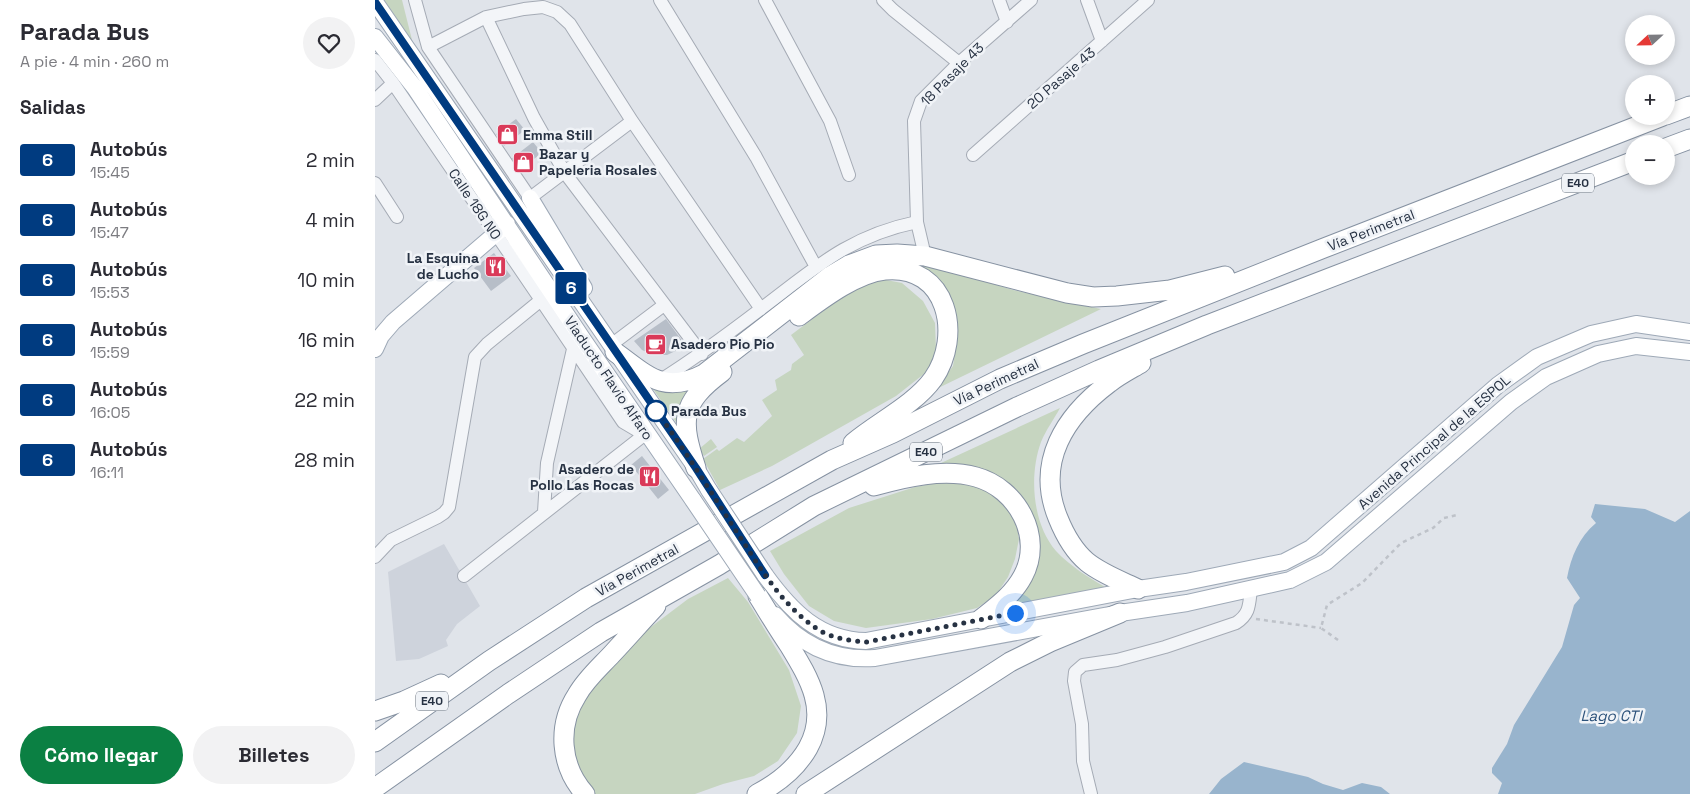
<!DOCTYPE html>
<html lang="es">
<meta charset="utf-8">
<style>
body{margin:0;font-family:"Space Grotesk",sans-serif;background:#f2f2f3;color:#2b2b33;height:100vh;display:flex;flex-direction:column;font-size:19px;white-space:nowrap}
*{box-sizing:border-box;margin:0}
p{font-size:16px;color:#7c7c81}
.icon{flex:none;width:28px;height:28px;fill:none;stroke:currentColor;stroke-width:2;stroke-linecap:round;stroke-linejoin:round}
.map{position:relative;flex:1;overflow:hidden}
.side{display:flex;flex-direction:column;background:#fff;width:375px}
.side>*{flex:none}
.badge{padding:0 10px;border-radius:4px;font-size:18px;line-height:32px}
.needle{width:32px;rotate:248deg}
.tools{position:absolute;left:1250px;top:15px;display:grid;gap:10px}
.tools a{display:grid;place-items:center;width:50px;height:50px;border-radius:50%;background:#fff;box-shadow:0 2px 8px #0003;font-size:25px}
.you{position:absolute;width:25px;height:25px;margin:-12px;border:4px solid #fff;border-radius:50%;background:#1a73e8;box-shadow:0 0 0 8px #1a73e833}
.map>.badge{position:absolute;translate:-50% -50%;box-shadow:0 0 0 2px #fff}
h2{padding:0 20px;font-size:19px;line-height:45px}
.round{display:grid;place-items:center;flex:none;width:52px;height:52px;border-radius:26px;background:#f2f2f3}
.headline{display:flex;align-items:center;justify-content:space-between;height:85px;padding:0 20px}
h1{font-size:24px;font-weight:800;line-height:38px}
.cta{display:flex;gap:10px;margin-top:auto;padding:10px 20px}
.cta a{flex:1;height:58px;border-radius:30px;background:#0b8043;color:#fff;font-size:20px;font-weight:800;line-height:58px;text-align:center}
.cta a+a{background:#f2f2f3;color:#2b2b33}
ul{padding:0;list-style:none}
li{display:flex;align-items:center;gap:15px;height:60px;padding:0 20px}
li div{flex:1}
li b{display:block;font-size:19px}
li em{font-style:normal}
li .badge{min-width:55px;font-weight:700;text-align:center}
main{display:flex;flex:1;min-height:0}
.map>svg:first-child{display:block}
.built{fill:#ced3dc}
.green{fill:#c6d5c0}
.water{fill:#98b4cd}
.building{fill:#b7bec8}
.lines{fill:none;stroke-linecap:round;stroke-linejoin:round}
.minor-casing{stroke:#a5abb5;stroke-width:14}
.major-casing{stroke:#9ea9b7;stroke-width:18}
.highway-casing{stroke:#8692a2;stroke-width:21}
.path{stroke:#bec2c9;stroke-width:2.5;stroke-dasharray:4 4;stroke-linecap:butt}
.minor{stroke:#f3f5f8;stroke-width:12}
.major{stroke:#fff;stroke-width:16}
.highway{stroke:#fff;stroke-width:19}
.major-bridge-casing{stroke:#9ea9b7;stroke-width:18;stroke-linecap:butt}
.major-bridge{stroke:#fff;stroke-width:16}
.line-casing{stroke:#fff;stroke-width:11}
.line{stroke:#003b80;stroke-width:8}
.walk{stroke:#273243;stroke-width:5;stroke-dasharray:0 9}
.stop-dot{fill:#fff;stroke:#003b80;stroke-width:2.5}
.labels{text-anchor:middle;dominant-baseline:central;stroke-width:5;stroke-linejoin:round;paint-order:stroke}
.shield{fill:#f0f3f7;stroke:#636c79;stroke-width:1}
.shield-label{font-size:12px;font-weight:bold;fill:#273243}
.street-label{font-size:14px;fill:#273243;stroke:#f0f3f7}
.poi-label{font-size:14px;font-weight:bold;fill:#273243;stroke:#f0f3f7;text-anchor:start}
.stop-label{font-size:14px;font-weight:bold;fill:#273243;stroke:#f0f3f7;text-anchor:start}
.water-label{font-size:15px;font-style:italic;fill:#2d537b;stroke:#f0f3f7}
</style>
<main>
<section class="side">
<div class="headline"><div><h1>Parada Bus</h1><p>A pie · 4 min · 260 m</p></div><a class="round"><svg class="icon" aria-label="heart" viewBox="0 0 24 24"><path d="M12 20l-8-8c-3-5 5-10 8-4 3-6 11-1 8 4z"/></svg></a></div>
<h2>Salidas</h2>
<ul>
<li><span class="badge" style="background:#003b80;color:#fff">6</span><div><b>Autobús</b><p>15:45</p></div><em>2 min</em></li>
<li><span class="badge" style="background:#003b80;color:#fff">6</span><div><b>Autobús</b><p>15:47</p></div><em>4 min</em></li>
<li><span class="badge" style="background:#003b80;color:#fff">6</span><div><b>Autobús</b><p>15:53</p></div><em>10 min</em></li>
<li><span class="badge" style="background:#003b80;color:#fff">6</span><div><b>Autobús</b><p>15:59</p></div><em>16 min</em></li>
<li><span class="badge" style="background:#003b80;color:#fff">6</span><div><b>Autobús</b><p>16:05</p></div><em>22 min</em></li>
<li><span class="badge" style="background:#003b80;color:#fff">6</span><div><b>Autobús</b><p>16:11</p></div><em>28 min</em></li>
</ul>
<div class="cta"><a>Cómo llegar</a><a>Billetes</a></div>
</section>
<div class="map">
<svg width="1315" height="794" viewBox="0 0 1315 794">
<rect width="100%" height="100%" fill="#e0e4ea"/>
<path class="built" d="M 69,544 L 105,606 L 82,624 L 71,640 L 73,646 L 44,659 L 21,661 L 13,572 Z"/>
<path class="green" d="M 7,0 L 27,0 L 38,44 Z
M 523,261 L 547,262 L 638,290 L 726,309 L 553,393 L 565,383 L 578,366 L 583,333 L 573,298 Z
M 506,279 L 527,283 L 548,301 L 560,323 L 561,349 L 554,370 L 521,396 L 397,466 L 345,490 L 328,459 L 342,449 L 344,451 L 362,438 L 369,442 L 397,416 L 387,400 L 402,390 L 400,380 L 416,370 L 417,364 L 429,355 L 416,335 L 485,283 Z
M 322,383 L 303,425 L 276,386 Z
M 685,408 C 679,419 671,430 666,442 C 654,475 657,523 681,551 C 695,566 713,577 730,587 L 633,610 L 657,532 L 601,470 L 583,464 L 553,469 Z
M 336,439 L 342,447 L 329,456 L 324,449 Z
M 578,480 L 599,483 L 623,495 L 640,517 L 644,539 L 640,559 L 633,577 L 621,595 L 602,608 L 557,619 L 491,628 L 459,621 L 434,606 L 409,574 L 395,551 L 474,508 L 540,487 Z
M 353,578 L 373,602 L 414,670 L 426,706 L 422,733 L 403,761 L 379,776 L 348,784 L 320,794 L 217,794 L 205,778 L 194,735 L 211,692 L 268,633 L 313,599 Z"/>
<path class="water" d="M 1220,504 L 1270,509 L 1300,522 L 1315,511 L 1315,794 L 1123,794 L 1127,783 L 1117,773 L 1117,768 L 1132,744 L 1139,725 L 1187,647 L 1199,605 L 1205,598 L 1192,578 C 1196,557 1204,537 1221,523 L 1216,517 Z
M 869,762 L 933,777 L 948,784 L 968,790 L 987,783 L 1006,787 L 1015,794 L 834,794 L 846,779 Z"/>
<path class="building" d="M 141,119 L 150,130 L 129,146 L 121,134 Z
M 158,142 L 167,153 L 144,170 L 136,159 Z
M 119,253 L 136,276 L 116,291 L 99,268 Z
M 291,319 L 311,346 L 292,355 L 278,355 L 267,350 L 259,341 Z
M 267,456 L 294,490 L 283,499 L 256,465 Z"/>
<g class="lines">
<defs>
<path id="minor" d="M 40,0 L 53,47 L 155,198 L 257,121
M 285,0 L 381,157 L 441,267
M 390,0 L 455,121 L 474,175
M 508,0 L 518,10 L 584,63
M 624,0 L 632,22
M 712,0 L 727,41
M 111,17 L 159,118 L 190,173 L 327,354
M 53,47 L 111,17 L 149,9 L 168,7 L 182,12 L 195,24 L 257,121 L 386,309
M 0,60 L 18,83 L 166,300 L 248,422 L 275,438
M 0,100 L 18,83
M 598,155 L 773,0
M 0,183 L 22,217
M 550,256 L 542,222 L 539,121 L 546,101 L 584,63 L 656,0
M 236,345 L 289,305
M 284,381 C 319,359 353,334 387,308 C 440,268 474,236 542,222
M 169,512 L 172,463 L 198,349
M 0,557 L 16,540 L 63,517 L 69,513 L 74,507 L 100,357 L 112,344 L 166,300
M 89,576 L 269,435
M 716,794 L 708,761 L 707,724 L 699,681 L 700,672 L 708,665 L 742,660 L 790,647 L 861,623 C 875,614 874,605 876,589"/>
<path id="major" d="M 0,2 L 321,468 L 334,490
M 0,37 L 40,88 L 209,341 L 318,500
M 155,198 L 209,288
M 0,349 L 6,336 L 18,322 L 132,224
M 390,575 C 416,611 444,640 491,641 L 763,589 L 811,582 L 909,562 L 936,548 L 1123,385 L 1162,357 L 1216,334 L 1261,324 L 1315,332
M 400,615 C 426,645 459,661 500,658 L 745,613 L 812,603 L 915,580 L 951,562 L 1136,402 L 1171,377 L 1223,354 L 1261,346 L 1315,352"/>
<path id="highway" d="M 1291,115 L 1315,106
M 1291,148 L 1315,139
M 424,316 C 447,299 481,273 510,270 C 573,264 588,336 558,379 C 539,405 503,422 478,443
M 240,352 C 272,375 288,395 329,374 L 454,277 L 474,265 L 501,255 L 522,254 L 550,256 L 692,293 L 718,297 L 742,296 L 795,290 L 850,276
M 321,468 C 306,421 304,404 347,372
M 499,486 C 530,477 569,468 601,477 C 642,488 669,537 648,576 C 638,595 621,607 606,619
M 763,589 C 746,581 727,574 712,562 C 699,551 689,533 683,518 C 660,462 690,416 734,383 C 744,375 756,369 766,363
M 0,711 L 29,701 L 66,684
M 0,742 L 114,661 L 211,598 L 457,460 L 518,433 L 625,379 L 708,344 L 949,248 L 1288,116
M 0,788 L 133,694 L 226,632 L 344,565 L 439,506 L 642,407 L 724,370 L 832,325 L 1259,161
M 210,794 C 185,766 182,726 202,695 C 211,679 225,667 237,654 C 252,638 266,622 281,606
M 382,794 C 403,783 421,769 433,748 C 454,710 434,678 414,645 C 403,629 393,612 383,596
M 431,794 L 635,662 L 675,642 L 745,613"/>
</defs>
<use href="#minor" class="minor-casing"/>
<use href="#major" class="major-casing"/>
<use href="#highway" class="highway-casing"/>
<path class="path" d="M 881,619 L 946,628
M 963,640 L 946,628 L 952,605 L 987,583 L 1026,543 L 1058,528 L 1069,518 L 1082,515"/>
<use href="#minor" class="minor"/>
<use href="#major" class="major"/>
<use href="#highway" class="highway"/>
<defs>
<path id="major-bridge" d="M 334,490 L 390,575
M 318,500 L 383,596"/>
</defs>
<use href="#major-bridge" class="major-bridge-casing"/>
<use href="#major-bridge" class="major-bridge"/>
</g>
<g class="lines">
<defs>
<path id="line" d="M 0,2 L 321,468 L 390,575"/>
</defs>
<use href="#line" class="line-casing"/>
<use href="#line" class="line"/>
<path class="walk" d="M 281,411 C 311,451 336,493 363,534 C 386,569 408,607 444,630 C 457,638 475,641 491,642 L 640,613"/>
</g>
<defs>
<symbol id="shop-square" viewBox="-11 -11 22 22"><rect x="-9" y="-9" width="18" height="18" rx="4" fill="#da3a59" stroke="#f0f3f7"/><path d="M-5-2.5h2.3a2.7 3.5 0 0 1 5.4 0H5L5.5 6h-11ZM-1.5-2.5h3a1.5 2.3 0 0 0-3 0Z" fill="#fff"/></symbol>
<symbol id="restaurant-square" viewBox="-11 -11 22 22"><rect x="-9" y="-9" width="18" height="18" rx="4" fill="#da3a59" stroke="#f0f3f7"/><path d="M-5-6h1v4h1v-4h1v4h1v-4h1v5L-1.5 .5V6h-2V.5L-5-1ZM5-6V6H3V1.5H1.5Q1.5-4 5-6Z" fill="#fff"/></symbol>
<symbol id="cafe-square" viewBox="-11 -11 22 22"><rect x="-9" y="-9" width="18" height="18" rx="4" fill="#da3a59" stroke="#f0f3f7"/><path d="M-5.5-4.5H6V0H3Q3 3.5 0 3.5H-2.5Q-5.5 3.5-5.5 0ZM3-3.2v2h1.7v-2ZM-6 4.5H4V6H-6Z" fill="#fff"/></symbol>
</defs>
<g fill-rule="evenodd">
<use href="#shop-square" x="120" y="122" width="25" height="25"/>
<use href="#shop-square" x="136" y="150" width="25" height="25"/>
<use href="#restaurant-square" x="108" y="254" width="25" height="25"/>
<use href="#cafe-square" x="268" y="332" width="25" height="25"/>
<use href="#restaurant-square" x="262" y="464" width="25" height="25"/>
</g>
<circle class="stop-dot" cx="281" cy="411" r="10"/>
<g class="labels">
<g class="shield">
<rect x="1187" y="173.5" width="32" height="19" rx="4"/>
<rect x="535" y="442.5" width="32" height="19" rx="4"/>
<rect x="41" y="691.5" width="32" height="19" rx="4"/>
</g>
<g class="shield-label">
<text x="1203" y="183">E40</text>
<text x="551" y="452">E40</text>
<text x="57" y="701">E40</text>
</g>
<g class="street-label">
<text transform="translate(577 74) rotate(-45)">18 Pasaje 43</text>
<text transform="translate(686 78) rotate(-41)">20 Pasaje 43</text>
<text transform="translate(100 204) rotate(56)">Calle 18G NO</text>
<text transform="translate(996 230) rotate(-21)">Vía Perimetral</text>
<text transform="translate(234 378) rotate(56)">Viaducto Flavio Alfaro</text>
<text transform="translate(621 382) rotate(-25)">Vía Perimetral</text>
<text transform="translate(1059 442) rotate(-41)">Avenida Principal de la ESPOL</text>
<text transform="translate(262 570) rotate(-29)">Vía Perimetral</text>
</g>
<g class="poi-label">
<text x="148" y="135">Emma Still</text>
<text x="164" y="154">Bazar y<tspan x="164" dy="16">Papeleria Rosales</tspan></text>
<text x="104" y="258" text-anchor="end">La Esquina<tspan x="104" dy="16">de Lucho</tspan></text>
<text x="296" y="344">Asadero Pio Pio</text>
<text x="259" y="469" text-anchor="end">Asadero de<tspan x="259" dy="16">Pollo Las Rocas</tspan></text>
</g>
<g class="stop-label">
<text x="296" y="411">Parada Bus</text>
</g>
<g class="water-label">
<text x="1236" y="715">Lago CTI</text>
</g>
</g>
</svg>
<div class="tools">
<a><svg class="needle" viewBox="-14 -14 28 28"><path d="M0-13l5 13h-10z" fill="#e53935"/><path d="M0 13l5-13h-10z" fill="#7c7c81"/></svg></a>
<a>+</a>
<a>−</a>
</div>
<div class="you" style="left:640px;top:613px"></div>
<b class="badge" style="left:196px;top:288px;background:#003b80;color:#fff">6</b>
</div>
</main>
